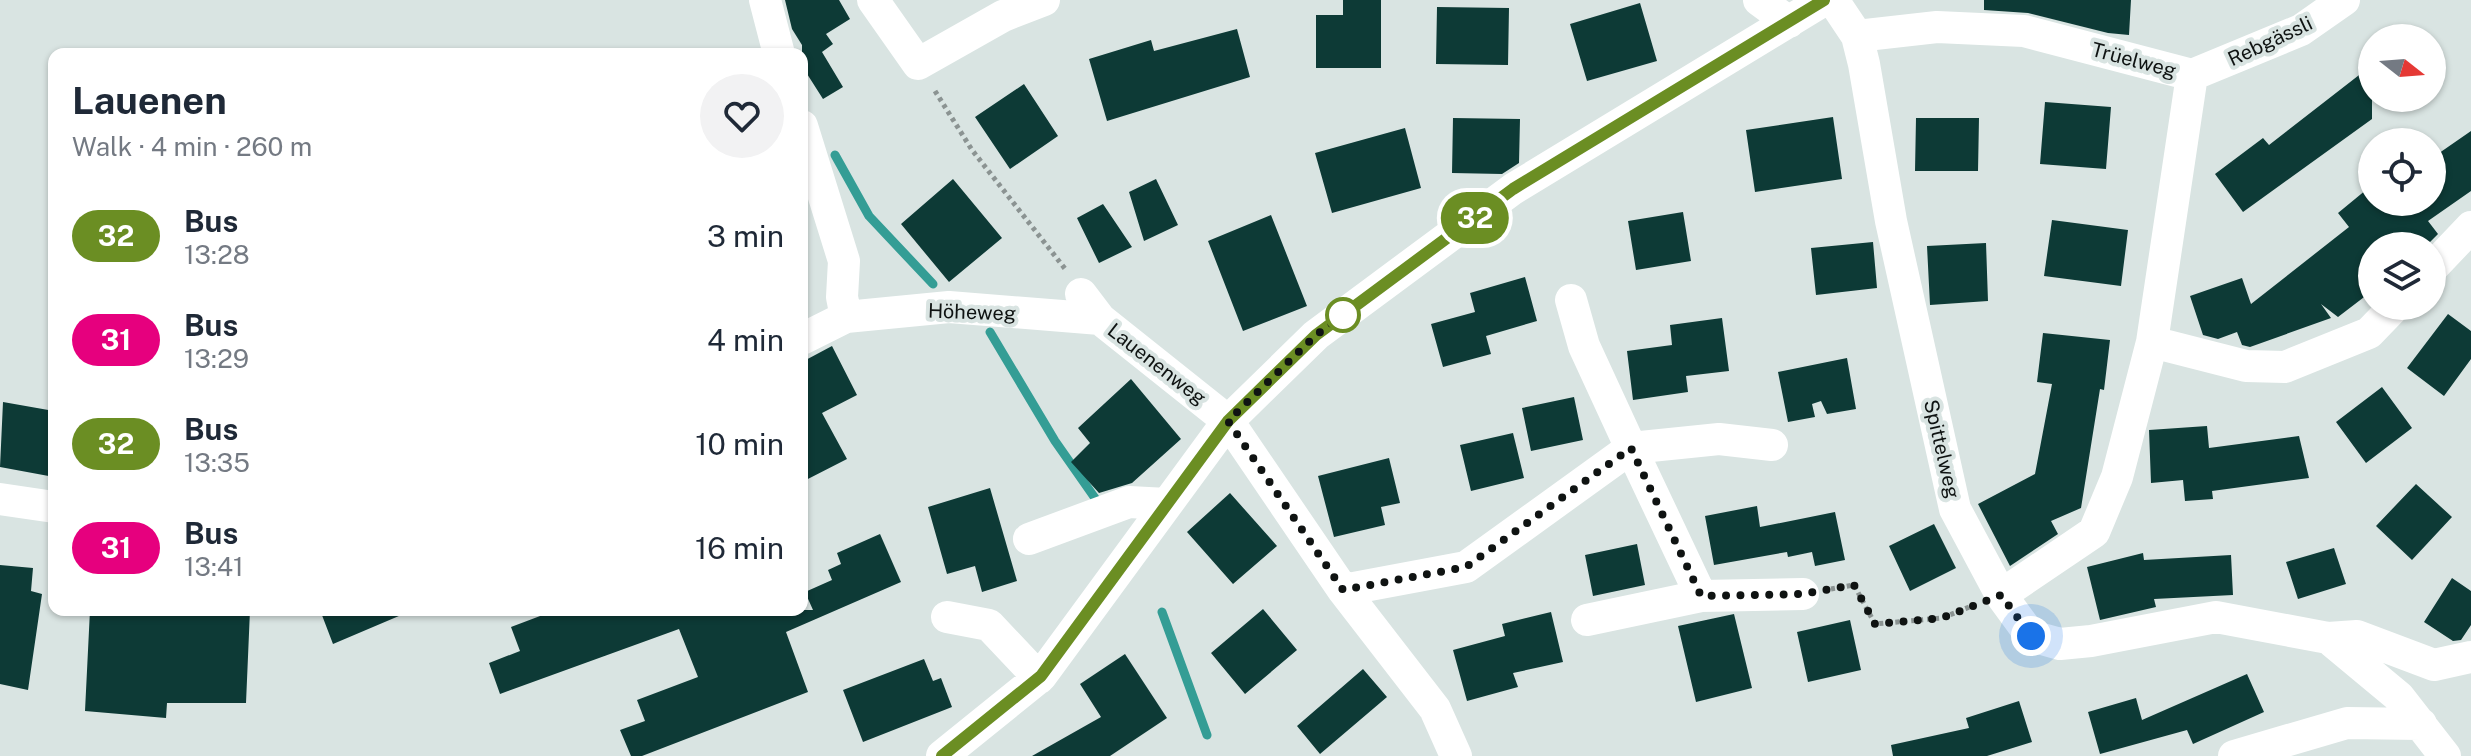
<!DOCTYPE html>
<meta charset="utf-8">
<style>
body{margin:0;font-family:"Public Sans",sans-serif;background:#f2f2f3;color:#1f2937;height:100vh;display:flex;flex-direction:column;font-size:30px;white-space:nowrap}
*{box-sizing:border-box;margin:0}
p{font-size:26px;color:#747a83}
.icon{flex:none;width:44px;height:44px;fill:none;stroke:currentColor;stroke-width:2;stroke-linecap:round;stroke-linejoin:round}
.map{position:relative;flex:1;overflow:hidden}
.details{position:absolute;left:48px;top:48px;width:760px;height:568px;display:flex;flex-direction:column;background:#fff;border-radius:16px;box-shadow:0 2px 6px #0004}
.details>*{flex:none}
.badge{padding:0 16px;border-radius:26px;font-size:28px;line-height:52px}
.needle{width:52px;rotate:107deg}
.buttons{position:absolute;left:2358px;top:24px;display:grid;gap:16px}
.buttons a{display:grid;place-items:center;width:88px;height:88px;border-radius:50%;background:#fff;box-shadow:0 2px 6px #0004;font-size:40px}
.you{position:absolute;width:40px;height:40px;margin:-20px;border:6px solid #fff;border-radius:50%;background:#1a73e8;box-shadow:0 0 0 12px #1a73e833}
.map>.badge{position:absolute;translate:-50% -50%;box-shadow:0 0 0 4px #fff}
.round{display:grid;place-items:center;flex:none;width:84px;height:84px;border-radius:42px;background:#f2f2f3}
.summary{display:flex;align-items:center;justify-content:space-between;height:136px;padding:0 24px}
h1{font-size:38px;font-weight:700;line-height:60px}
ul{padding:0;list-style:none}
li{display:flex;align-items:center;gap:24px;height:104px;padding:0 24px}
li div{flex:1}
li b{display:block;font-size:30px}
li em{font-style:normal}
li .badge{min-width:88px;font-weight:700;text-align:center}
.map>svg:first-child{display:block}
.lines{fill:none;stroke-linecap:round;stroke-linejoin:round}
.stream{stroke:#349d95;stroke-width:9}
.building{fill:#0d3a36}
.path{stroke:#8b9392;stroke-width:5;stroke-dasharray:4 4;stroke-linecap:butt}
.minor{stroke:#fff;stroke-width:32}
.line-casing{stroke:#fff;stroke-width:18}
.line{stroke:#6b8e23;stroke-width:12}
.walk{stroke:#0f1312;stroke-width:8;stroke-dasharray:0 14.4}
.stop-dot{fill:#fff;stroke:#6b8e23;stroke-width:4}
.labels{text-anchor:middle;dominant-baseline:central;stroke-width:8;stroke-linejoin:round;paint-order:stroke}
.street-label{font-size:20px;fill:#0f1312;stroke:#d9e4e2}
</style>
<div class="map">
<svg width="2471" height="756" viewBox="0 0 2471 756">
<rect width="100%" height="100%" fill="#d9e4e2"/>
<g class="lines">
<path class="stream" d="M 835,155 L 869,216 L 933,284
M 990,332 L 1055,441 L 1097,501
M 1162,612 L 1207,735"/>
</g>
<path class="building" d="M 785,0 L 839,0 L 850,19 L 826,34 L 833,44 L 822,52 L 843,87 L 823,99 L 802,66 L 802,45 L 792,29 Z
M 1343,0 L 1381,0 L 1381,68 L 1316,68 L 1316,15 L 1343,15 Z
M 1984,0 L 2131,0 L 2129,35 L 2108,33 L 2028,13 L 1984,10 Z
M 1640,3 L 1657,61 L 1587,81 L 1570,24 Z
M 1437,7 L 1509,8 L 1508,65 L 1436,64 Z
M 1237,29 L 1250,77 L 1107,121 L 1089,59 L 1151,40 L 1154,51 Z
M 2372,65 L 2372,119 L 2243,212 L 2215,174 L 2263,138 L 2269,145 Z
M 1024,84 L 1058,136 L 1010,169 L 975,117 Z
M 2045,102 L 2111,107 L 2106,169 L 2040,164 Z
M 1833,117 L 1842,179 L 1755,192 L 1746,130 Z
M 1453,118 L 1520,119 L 1519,163 L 1502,174 L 1452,173 Z
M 1916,118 L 1979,118 L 1978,171 L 1915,171 Z
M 1405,128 L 1421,188 L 1332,213 L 1315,153 Z
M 2471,131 L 2471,191 L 2428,221 L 2438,234 L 2426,246 L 2372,246 L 2372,291 L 2338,317 L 2321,304 L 2331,318 L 2250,347 L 2242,345 L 2237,332 L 2218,339 L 2203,335 L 2190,296 L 2242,278 L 2251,304 L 2349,227 L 2338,213 L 2372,185 L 2372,202 L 2432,202 L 2432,158 Z
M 953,179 L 1002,238 L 949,282 L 901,224 Z
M 1156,179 L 1178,225 L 1144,241 L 1129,192 Z
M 1103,204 L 1132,247 L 1099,263 L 1077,218 Z
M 1683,212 L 1691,261 L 1636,270 L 1628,221 Z
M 1271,215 L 1307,306 L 1243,331 L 1208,241 Z
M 2052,220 L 2128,230 L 2121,286 L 2044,276 Z
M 1873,242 L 1877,288 L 1816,295 L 1811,248 Z
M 1986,243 L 1988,301 L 1930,305 L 1927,246 Z
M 1525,277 L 1537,321 L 1486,336 L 1491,354 L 1443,367 L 1431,324 L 1475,312 L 1470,293 Z
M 2448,314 L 2471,331 L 2471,359 L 2444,396 L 2407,368 Z
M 1722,318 L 1729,371 L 1686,376 L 1688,392 L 1633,400 L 1627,351 L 1672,345 L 1670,325 Z
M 2043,333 L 2110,340 L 2104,390 L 2100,389 L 2081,508 L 2051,521 L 2058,534 L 2010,566 L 1978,504 L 2035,474 L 2052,384 L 2037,382 Z
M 832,346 L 857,395 L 822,413 L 847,459 L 802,482 L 802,362 Z
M 1847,358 L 1856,409 L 1827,414 L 1821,401 L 1812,404 L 1815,417 L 1788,422 L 1778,372 Z
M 1131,379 L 1181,439 L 1132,483 L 1099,493 L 1071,462 L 1090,443 L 1078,428 Z
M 2382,387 L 2412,428 L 2366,463 L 2336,422 Z
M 1574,397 L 1583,440 L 1531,451 L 1522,408 Z
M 3,402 L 54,411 L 54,477 L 0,467 Z
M 2207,426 L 2209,448 L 2299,436 L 2309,478 L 2212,491 L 2213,499 L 2185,501 L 2183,480 L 2151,483 L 2149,430 Z
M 1513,433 L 1524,478 L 1471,491 L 1460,445 Z
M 1389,458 L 1400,503 L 1381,507 L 1385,525 L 1334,537 L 1318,476 Z
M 2416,484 L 2452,517 L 2412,560 L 2376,526 Z
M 990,488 L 1017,581 L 982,592 L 975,566 L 947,574 L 928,507 Z
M 1230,493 L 1277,546 L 1233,584 L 1187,532 Z
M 1757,506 L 1760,527 L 1835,512 L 1845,560 L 1815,566 L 1812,552 L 1788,557 L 1787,552 L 1714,565 L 1705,516 Z
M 1934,524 L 1956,568 L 1910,591 L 1889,546 Z
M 880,534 L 901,582 L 786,632 L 808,692 L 642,756 L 631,756 L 620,730 L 645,721 L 637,700 L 698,677 L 679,629 L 500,694 L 489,663 L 520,651 L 511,627 L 556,610 L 813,610 L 805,592 L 832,580 L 828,570 L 841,564 L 837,553 Z
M 1637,544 L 1645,585 L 1593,596 L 1585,555 Z
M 2334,548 L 2346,584 L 2298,599 L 2286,562 Z
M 2143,553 L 2144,560 L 2231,555 L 2233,595 L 2154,599 L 2156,607 L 2100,620 L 2087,567 Z
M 0,565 L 33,568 L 31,591 L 42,594 L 28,690 L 0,684 Z
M 2452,578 L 2471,591 L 2471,625 L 2461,640 L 2453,641 L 2424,622 Z
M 1263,609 L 1297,650 L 1245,694 L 1211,653 Z
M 90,610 L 250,610 L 246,703 L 167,703 L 166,718 L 85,711 Z
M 320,610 L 413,610 L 333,644 Z
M 1551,612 L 1563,662 L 1513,673 L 1518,687 L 1467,701 L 1453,650 L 1505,636 L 1502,624 Z
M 1734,614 L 1752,688 L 1696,702 L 1678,626 Z
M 1850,620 L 1861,670 L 1808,682 L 1797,632 Z
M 1125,654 L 1167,718 L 1110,756 L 1032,756 L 1101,717 L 1080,684 Z
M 924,659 L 933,681 L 941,678 L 952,707 L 863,742 L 843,690 Z
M 1363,669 L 1387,697 L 1320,754 L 1297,726 Z
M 2247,674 L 2264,712 L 2193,744 L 2187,730 L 2100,754 L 2088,712 L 2136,698 L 2142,720 Z
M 2019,701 L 2032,742 L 1987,756 L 1893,756 L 1891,745 L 1969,728 L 1966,718 Z"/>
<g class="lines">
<path class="path" d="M 935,91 L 972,150 L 1066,270
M 1831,589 L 1854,585 L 1875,624 L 1942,618 L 1972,606"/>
<path class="minor" d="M 765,0 L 779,54
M 873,0 L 918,64 L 1003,16 L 1044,0
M 1759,0 L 1789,22
M 1833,0 L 1857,36 L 1864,64 L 1891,221 L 1955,509 L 2001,595 L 2031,636 L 2060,644 L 2091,641 L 2216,617 L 2328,638 L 2399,697 L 2445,756
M 1857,36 L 1937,27 L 2024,31 L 2192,75 L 2152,342 L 2117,477 L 2094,532 L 2001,595
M 2192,75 L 2301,30 L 2344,0
M 802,126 L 844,261 L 842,297 L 846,317
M 2432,268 L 2471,227
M 1081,294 L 1100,319 L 1228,421 L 1343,590 L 1435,709 L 1456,756
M 1571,300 L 1584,346 L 1631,448 L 1719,439 L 1772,445
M 802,339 L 846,317 L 949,307 L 1100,319
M 2152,342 L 2246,366 L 2285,367 L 2369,333 L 2395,306
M 0,499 L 54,507
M 1029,539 L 1129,502 L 1167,504
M 1343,590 L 1466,567 L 1631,448 L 1701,596 L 1803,594
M 947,617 L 989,625 L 1039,678
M 1587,620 L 1701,596
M 2328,638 L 2357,636 L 2434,665 L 2471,657
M 942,756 L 1041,676 L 1228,421 L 1316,335 L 1513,189 L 1824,0
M 2234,756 L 2347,723 L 2421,724"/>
</g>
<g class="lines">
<defs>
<path id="line" d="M 942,756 L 1041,676 L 1228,421 L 1316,335 L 1513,189 L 1824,0"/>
</defs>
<use href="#line" class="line-casing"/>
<use href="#line" class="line"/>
<path class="walk" d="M 1343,315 L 1316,335 L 1228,421 L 1343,590 L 1466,567 L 1631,448 L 1701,596 L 1803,594 L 1854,585 L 1875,624 L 1942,618 L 2001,595 L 2031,636"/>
</g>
<circle class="stop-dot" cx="1343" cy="315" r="16"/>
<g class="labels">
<g class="street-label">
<text transform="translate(2270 41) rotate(-25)">Rebgässli</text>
<text transform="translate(2134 60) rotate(15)">Trüelweg</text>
<text transform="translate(972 312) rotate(2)">Höheweg</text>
<text transform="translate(1157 364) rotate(38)">Lauenenweg</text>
<text transform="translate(1942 449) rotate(77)">Spittelweg</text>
</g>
</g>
</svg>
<div class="buttons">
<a><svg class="needle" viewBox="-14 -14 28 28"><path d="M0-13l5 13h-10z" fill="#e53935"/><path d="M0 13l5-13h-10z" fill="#747a83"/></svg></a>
<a><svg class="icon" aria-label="locate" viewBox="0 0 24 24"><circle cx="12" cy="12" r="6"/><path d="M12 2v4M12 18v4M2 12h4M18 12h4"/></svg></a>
<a><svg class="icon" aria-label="layers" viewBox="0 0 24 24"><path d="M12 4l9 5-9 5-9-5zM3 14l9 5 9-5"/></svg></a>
</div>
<div class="you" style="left:2031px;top:636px"></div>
<b class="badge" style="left:1475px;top:218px;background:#6b8e23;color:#fff">32</b>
<section class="details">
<div class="summary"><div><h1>Lauenen</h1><p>Walk · 4 min · 260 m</p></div><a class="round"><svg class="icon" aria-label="heart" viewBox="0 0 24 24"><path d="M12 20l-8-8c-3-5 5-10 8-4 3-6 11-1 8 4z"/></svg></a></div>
<ul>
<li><span class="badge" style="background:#6b8e23;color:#fff">32</span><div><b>Bus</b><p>13:28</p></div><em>3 min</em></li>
<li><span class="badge" style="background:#e6007e;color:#fff">31</span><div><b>Bus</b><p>13:29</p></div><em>4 min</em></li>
<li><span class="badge" style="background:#6b8e23;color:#fff">32</span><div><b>Bus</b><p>13:35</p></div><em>10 min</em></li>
<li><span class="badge" style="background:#e6007e;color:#fff">31</span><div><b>Bus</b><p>13:41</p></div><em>16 min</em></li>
</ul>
</section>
</div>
